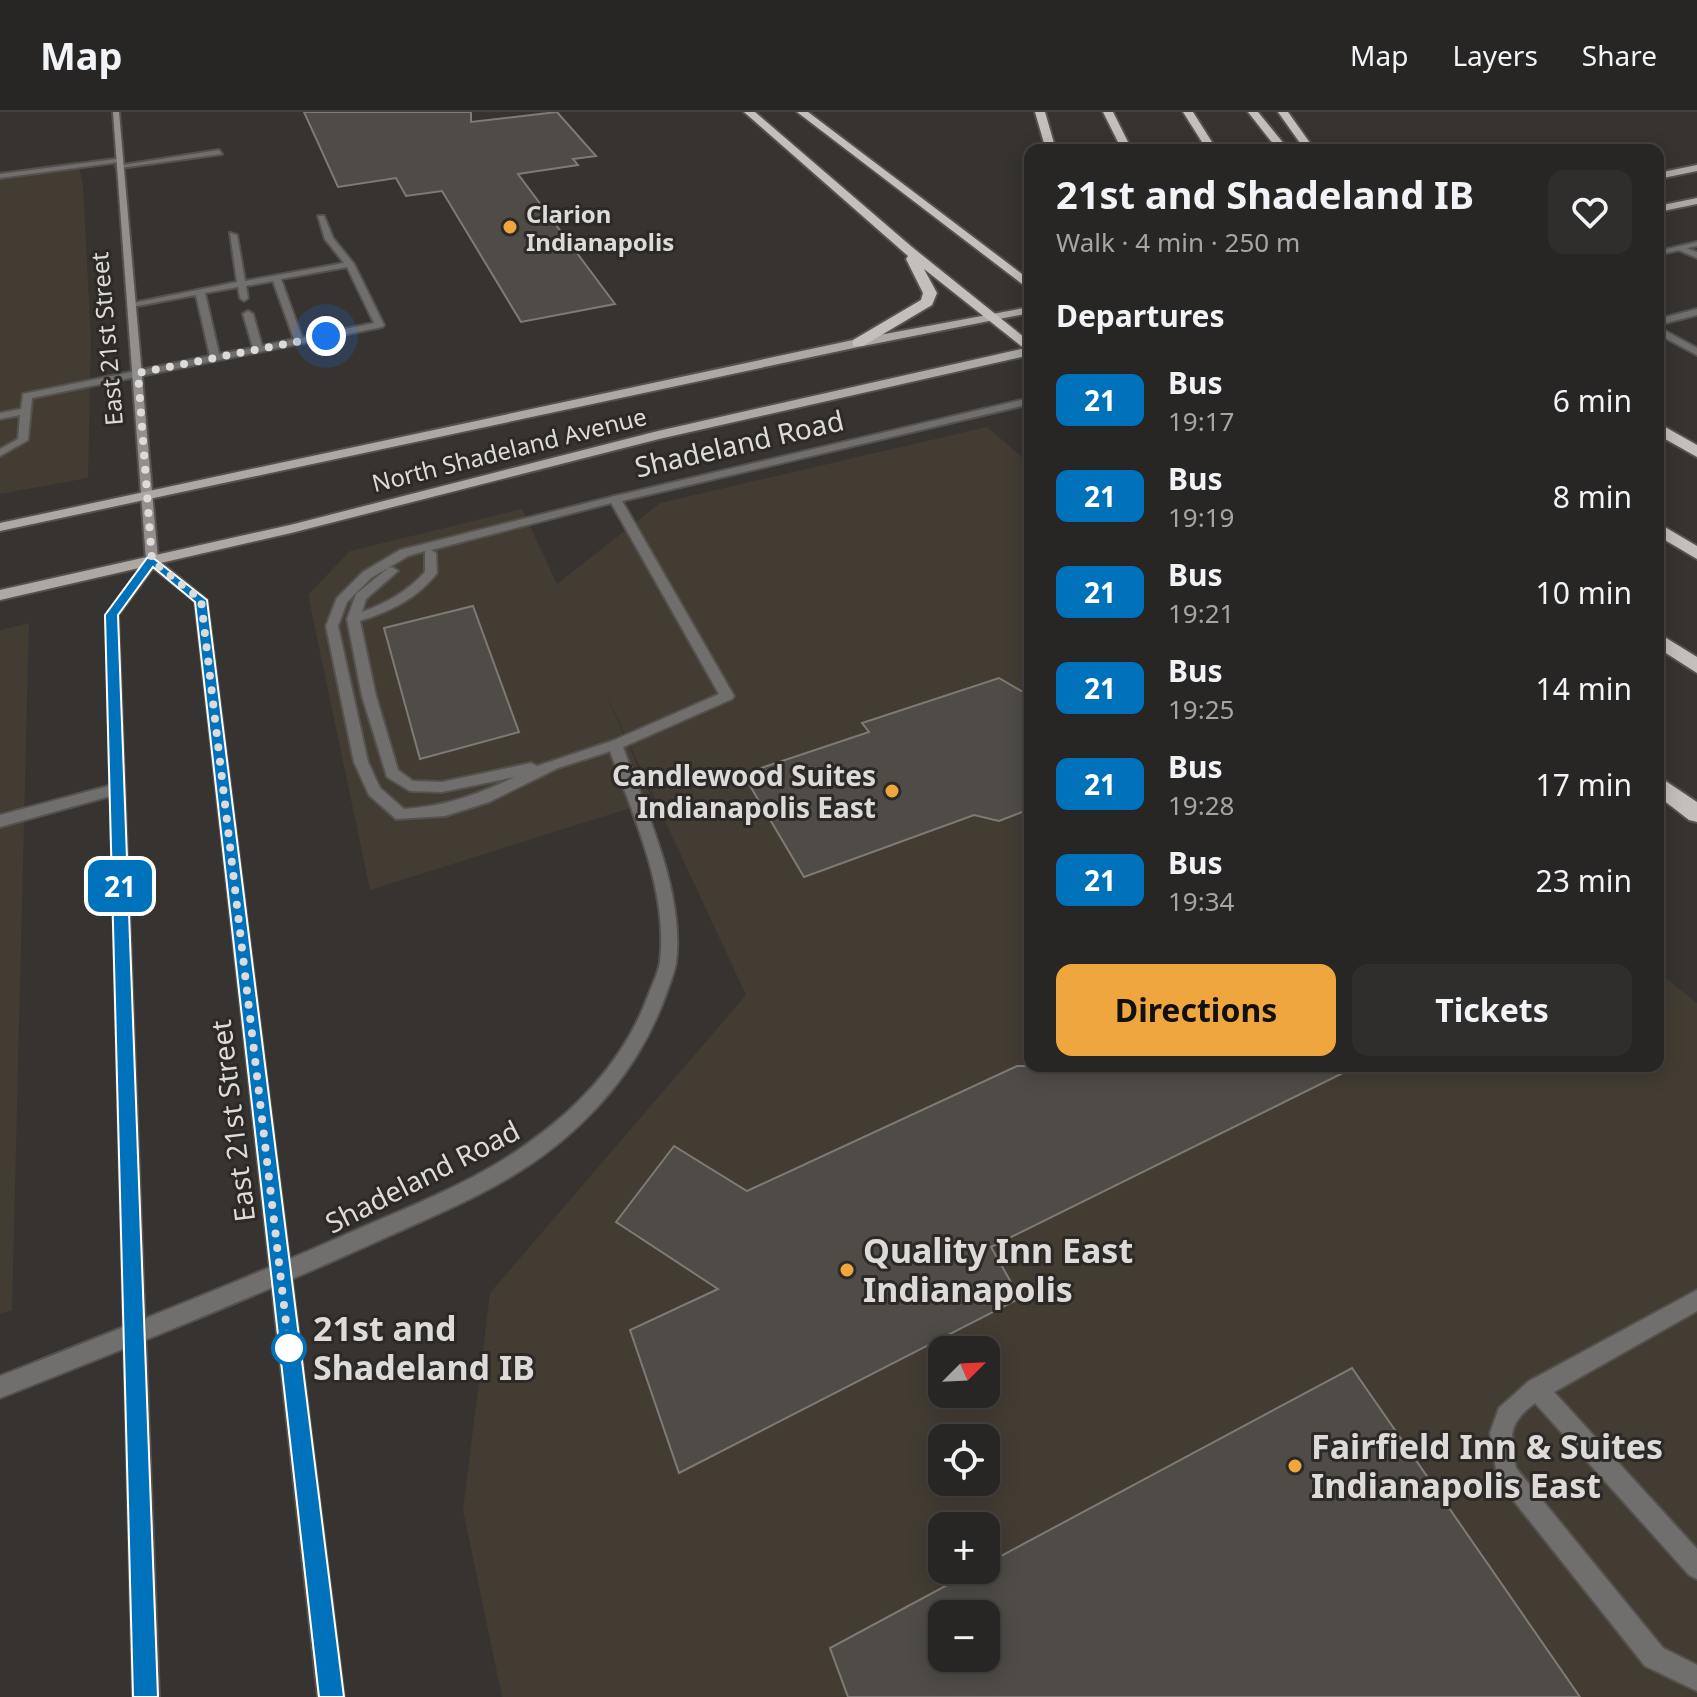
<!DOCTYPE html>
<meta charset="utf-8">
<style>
body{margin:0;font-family:"Noto Sans",sans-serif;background:#302e2c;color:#f1f3f6;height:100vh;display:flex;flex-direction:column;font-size:30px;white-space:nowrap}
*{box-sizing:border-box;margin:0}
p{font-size:26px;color:#a5a5a6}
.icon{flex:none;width:44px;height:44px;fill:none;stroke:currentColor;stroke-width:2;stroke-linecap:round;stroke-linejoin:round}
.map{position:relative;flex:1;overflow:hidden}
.panel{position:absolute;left:1024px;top:32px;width:640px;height:928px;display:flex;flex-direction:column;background:#282624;border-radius:16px;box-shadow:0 4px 20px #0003,0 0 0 2px #444341}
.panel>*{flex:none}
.badge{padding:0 16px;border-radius:12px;font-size:28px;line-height:52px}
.needle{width:52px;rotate:66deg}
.controls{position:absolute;left:928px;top:1224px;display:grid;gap:16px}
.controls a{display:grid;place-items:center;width:72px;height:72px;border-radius:16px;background:#282624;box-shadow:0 4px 20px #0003,0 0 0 2px #444341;font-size:40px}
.you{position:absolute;width:40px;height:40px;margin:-20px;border:6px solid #fff;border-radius:50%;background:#1a73e8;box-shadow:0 0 0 12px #1a73e833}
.map>.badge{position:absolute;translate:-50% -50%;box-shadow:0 0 0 4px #fff}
h2{padding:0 32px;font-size:30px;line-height:72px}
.round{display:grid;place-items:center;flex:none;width:84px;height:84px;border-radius:16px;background:#302e2c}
.summary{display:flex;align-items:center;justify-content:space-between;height:136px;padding:0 32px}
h1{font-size:38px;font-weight:700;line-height:60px}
.button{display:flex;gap:16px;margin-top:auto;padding:16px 32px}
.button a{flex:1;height:92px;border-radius:16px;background:#f0a63e;color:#111;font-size:32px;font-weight:700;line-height:92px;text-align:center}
.button a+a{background:#302e2c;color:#f1f3f6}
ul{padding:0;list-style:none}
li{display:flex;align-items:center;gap:24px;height:96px;padding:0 32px}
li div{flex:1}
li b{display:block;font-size:30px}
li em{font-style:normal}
li .badge{min-width:88px;font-weight:700;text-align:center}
header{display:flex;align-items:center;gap:48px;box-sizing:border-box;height:112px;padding:0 40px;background:#282624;border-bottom:2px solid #444341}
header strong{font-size:38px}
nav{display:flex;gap:44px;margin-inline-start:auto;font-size:28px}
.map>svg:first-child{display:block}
.built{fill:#433c33;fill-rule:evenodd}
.building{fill:#4f4c48;stroke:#7e7a76;stroke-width:2;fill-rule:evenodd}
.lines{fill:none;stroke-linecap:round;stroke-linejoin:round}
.service-casing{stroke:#54514e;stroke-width:4}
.minor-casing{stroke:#54514e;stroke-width:4}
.secondary-casing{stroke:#54514e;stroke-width:4}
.primary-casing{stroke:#54514e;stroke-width:4}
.motorway-casing{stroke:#54514e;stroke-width:4}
.service{fill:#706f6d;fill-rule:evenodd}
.minor{fill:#706f6d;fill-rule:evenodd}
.secondary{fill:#928f8d;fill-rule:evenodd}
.primary{fill:#aca9a5;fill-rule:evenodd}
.motorway{fill:#c3bfbb;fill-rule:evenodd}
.line{fill:#0072bc;stroke:#fff;stroke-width:2}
.walk{stroke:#dddbd9;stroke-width:8;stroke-dasharray:0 14.4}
.poi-dot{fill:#f0a63e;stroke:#2c2926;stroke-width:3}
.stop-dot{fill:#fff;stroke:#0072bc;stroke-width:4}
.labels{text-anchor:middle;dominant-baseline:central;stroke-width:6;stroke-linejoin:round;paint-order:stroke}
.far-poi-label{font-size:24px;font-weight:bold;fill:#dddbd9;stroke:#2c2926;text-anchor:start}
.far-street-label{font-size:24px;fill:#dddbd9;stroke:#2c2926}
.street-label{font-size:28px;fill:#dddbd9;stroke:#2c2926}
.poi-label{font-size:28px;font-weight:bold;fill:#dddbd9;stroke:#2c2926;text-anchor:end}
.near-poi-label{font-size:34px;font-weight:bold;fill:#dddbd9;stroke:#2c2926;text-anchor:start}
.near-stop-label{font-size:34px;font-weight:bold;fill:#dddbd9;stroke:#2c2926;text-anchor:start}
</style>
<header>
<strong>Map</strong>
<nav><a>Map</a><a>Layers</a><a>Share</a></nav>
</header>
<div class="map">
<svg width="1697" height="1585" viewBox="0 0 1697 1585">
<rect width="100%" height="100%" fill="#363330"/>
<path class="built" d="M 78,49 L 83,73 L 91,228 L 88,366 L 0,382 L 0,60 Z
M 987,315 L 1030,352 L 1030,954 L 1658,954 L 1658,860 L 1697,891 L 1697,1585 L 502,1585 L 463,1398 L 490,1181 L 746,883 L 600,569 L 653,689 L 370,778 L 308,483 L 350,439 L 522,397 L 557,472 L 660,391 ZM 942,1238 L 986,1238 L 986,1282 L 942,1282 ZM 942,1326 L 986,1326 L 986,1370 L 942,1370 ZM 942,1414 L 986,1414 L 986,1458 L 942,1458 ZM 942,1502 L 986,1502 L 986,1546 L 942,1546 Z
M 29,511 L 12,1198 L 0,1202 L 0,518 Z"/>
<path class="building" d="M 304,0 L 471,0 L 471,10 L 557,0 L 596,44 L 573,47 L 578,53 L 518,62 L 615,192 L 521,210 L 442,79 L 406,84 L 396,66 L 338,75 Z
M 473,494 L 519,620 L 420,647 L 384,516 Z
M 999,566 L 1030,584 L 1030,697 L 999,709 L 974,703 L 804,765 L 743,662 L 869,620 L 862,611 Z
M 1017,954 L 1357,954 L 991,1135 L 1020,1186 L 679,1361 L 630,1218 L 718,1177 L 616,1110 L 674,1034 L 747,1079 Z
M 1352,1256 L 1580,1585 L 848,1585 L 830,1536 L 975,1458 L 986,1458 L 986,1452 ZM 942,1502 L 986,1502 L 986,1546 L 942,1546 Z"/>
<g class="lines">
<defs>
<path id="service" d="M 219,38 L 222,42 L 120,56 L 116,54 Z
M 318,104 L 324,104 L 333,126 L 354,152 L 384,213 L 382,215 L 32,286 L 28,328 L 0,344 L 0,337 L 18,327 L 20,303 L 0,307 L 0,301 L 21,297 L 23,282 L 210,244 L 196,183 L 132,195 L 128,192 L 237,170 L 230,121 L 237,123 L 245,169 L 344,151 L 325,127 ZM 347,155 L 374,211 L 302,226 L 281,167 ZM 273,169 L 294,227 L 262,234 L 253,202 L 248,199 L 243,202 L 253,236 L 219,242 L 205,181 L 238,175 L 240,186 L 244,189 L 248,186 L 246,174 Z
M 1681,134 L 1697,140 L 1697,146 L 1678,138 Z
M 1697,197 L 1697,203 L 1658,213 L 1658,207 Z
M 1658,215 L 1697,236 L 1697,243 L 1658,222 Z
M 615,384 L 621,387 L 619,389 L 431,438 L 436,441 L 437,461 C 417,487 390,499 360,509 L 376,584 L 398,658 L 413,669 L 442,670 L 531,651 L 537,654 L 615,628 L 620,630 L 622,633 L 620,636 L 558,656 L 489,690 L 445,704 L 396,707 L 369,683 L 354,650 L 326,514 L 337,486 L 363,460 L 400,438 ZM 425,439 L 425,460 C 407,480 386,491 362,500 L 366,487 L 398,459 L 392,455 L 388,456 L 356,482 L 347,507 L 362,584 L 387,665 L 410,679 L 442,680 L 515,665 C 476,683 447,694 404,697 L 380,676 L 368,650 L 338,514 L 347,490 L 371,466 L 408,444 Z
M 116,672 L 123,677 L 121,681 L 0,715 L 0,703 Z
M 1697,1178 L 1697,1199 L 1554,1280 L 1697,1437 L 1697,1467 L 1689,1463 L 1535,1291 C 1507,1312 1510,1324 1516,1356 L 1663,1536 L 1697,1553 L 1697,1579 L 1645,1554 L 1498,1369 L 1490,1321 L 1499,1296 L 1529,1269 Z"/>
<path id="minor" d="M 123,46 L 120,50 L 0,66 L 0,62 Z
M 1697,130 L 1697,134 L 1658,143 L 1658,139 Z
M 1030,286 L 1030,292 L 622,389 L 734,584 L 732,587 L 623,635 C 646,699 685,782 676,851 C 674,862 669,874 665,885 C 641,951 597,1004 541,1045 C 488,1083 427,1106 369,1133 C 247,1188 124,1237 0,1286 L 0,1264 C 119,1217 237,1171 354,1119 C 413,1093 474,1070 527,1032 C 581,994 625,946 648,884 C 652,873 658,862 660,850 C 669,777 631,700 608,633 L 610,630 L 719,582 L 609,387 L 611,385 Z"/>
<path id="secondary" d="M 113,0 L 119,0 L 158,448 L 207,488 L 344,1585 L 318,1585 L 195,489 L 153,456 L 118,503 L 159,1585 L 133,1585 L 106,503 L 146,449 Z"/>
<path id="primary" d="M 1697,53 L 1697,59 L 1658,67 L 1658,61 Z
M 1697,86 L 1697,92 L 1658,100 L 1658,94 Z
M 1030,195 L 1030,201 L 858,235 L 0,419 L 0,411 L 858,227 Z
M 1030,235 L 1030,243 L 659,327 L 291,421 L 0,488 L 0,478 L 290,413 L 658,319 Z"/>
<path id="motorway" d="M 744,0 L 755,0 L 912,135 L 1030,230 L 1030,241 L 924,157 L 937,181 L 932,193 L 863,234 L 853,234 L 853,228 L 921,188 L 923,181 L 906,147 L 908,144 Z
M 797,0 L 808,0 L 1030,168 L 1030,178 Z
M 1035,0 L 1045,0 L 1056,38 L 1046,38 Z
M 1103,0 L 1113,0 L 1132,38 L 1122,38 Z
M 1183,0 L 1193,0 L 1217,38 L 1207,38 Z
M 1248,0 L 1258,0 L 1289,38 L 1278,38 Z
M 1278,0 L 1288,0 L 1315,38 L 1305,38 Z
M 1658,311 L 1697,333 L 1697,345 L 1658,323 Z
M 1658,411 L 1697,434 L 1697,447 L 1658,424 Z
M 1658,521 L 1697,545 L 1697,561 L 1658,536 Z
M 1658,664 L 1697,690 L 1697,710 L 1689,708 L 1658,684 Z"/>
</defs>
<use href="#service" class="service-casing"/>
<use href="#minor" class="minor-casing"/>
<use href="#secondary" class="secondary-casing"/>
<use href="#primary" class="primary-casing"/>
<use href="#motorway" class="motorway-casing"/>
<use href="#service" class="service"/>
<use href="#minor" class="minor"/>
<use href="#secondary" class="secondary"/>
<use href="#primary" class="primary"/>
<use href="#motorway" class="motorway"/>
</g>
<path class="line" d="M 152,445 L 207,488 L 344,1585 L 319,1585 L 195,490 L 153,455 L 118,503 L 158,1585 L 133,1585 L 105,503 L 147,446 Z"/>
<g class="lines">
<path class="walk" d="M 289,1236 L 201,488 L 152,449 L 138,261 L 326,224"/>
</g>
<g class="poi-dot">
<circle cx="510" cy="115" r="8"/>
<circle cx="892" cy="679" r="8"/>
<circle cx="847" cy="1158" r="8"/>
<circle cx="1295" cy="1354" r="8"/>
</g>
<circle class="stop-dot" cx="289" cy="1236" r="16"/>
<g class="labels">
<g class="far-poi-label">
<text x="526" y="101">Clarion<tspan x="526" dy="28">Indianapolis</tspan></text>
</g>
<g class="far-street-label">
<text transform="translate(106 227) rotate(-95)">East 21st Street</text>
<text transform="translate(509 337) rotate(-14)">North Shadeland Avenue</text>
</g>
<g class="street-label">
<text transform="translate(739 331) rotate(-13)">Shadeland Road</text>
<text transform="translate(232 1009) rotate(-97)">East 21st Street</text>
<text transform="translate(422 1064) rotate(-27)">Shadeland Road</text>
</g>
<g class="poi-label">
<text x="876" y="663">Candlewood Suites<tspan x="876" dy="32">Indianapolis East</tspan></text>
</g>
<g class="near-poi-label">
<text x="863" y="1138">Quality Inn East<tspan x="863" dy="39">Indianapolis</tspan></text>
<text x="1311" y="1334">Fairfield Inn &amp; Suites<tspan x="1311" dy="39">Indianapolis East</tspan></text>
</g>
<g class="near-stop-label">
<text x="313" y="1216">21st and<tspan x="313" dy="39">Shadeland IB</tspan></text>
</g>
</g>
</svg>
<div class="controls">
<a><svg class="needle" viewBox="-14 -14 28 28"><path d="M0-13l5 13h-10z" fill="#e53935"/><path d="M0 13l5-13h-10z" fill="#a5a5a6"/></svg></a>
<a><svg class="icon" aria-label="locate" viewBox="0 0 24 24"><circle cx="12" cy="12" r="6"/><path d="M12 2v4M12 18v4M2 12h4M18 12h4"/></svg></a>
<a>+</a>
<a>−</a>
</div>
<div class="you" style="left:326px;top:224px"></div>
<b class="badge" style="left:120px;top:774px;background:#0072bc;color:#fff">21</b>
<section class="panel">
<div class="summary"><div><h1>21st and Shadeland IB</h1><p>Walk · 4 min · 250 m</p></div><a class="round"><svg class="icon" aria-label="heart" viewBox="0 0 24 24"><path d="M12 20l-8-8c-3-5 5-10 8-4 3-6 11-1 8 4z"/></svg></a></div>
<h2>Departures</h2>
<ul>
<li><span class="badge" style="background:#0072bc;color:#fff">21</span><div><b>Bus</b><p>19:17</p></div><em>6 min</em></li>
<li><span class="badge" style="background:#0072bc;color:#fff">21</span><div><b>Bus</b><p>19:19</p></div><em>8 min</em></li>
<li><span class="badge" style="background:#0072bc;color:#fff">21</span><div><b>Bus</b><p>19:21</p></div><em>10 min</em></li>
<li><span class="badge" style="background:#0072bc;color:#fff">21</span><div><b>Bus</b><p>19:25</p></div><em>14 min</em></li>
<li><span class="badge" style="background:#0072bc;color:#fff">21</span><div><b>Bus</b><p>19:28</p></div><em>17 min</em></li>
<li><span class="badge" style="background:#0072bc;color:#fff">21</span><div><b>Bus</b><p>19:34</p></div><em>23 min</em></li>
</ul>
<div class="button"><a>Directions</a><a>Tickets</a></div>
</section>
</div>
